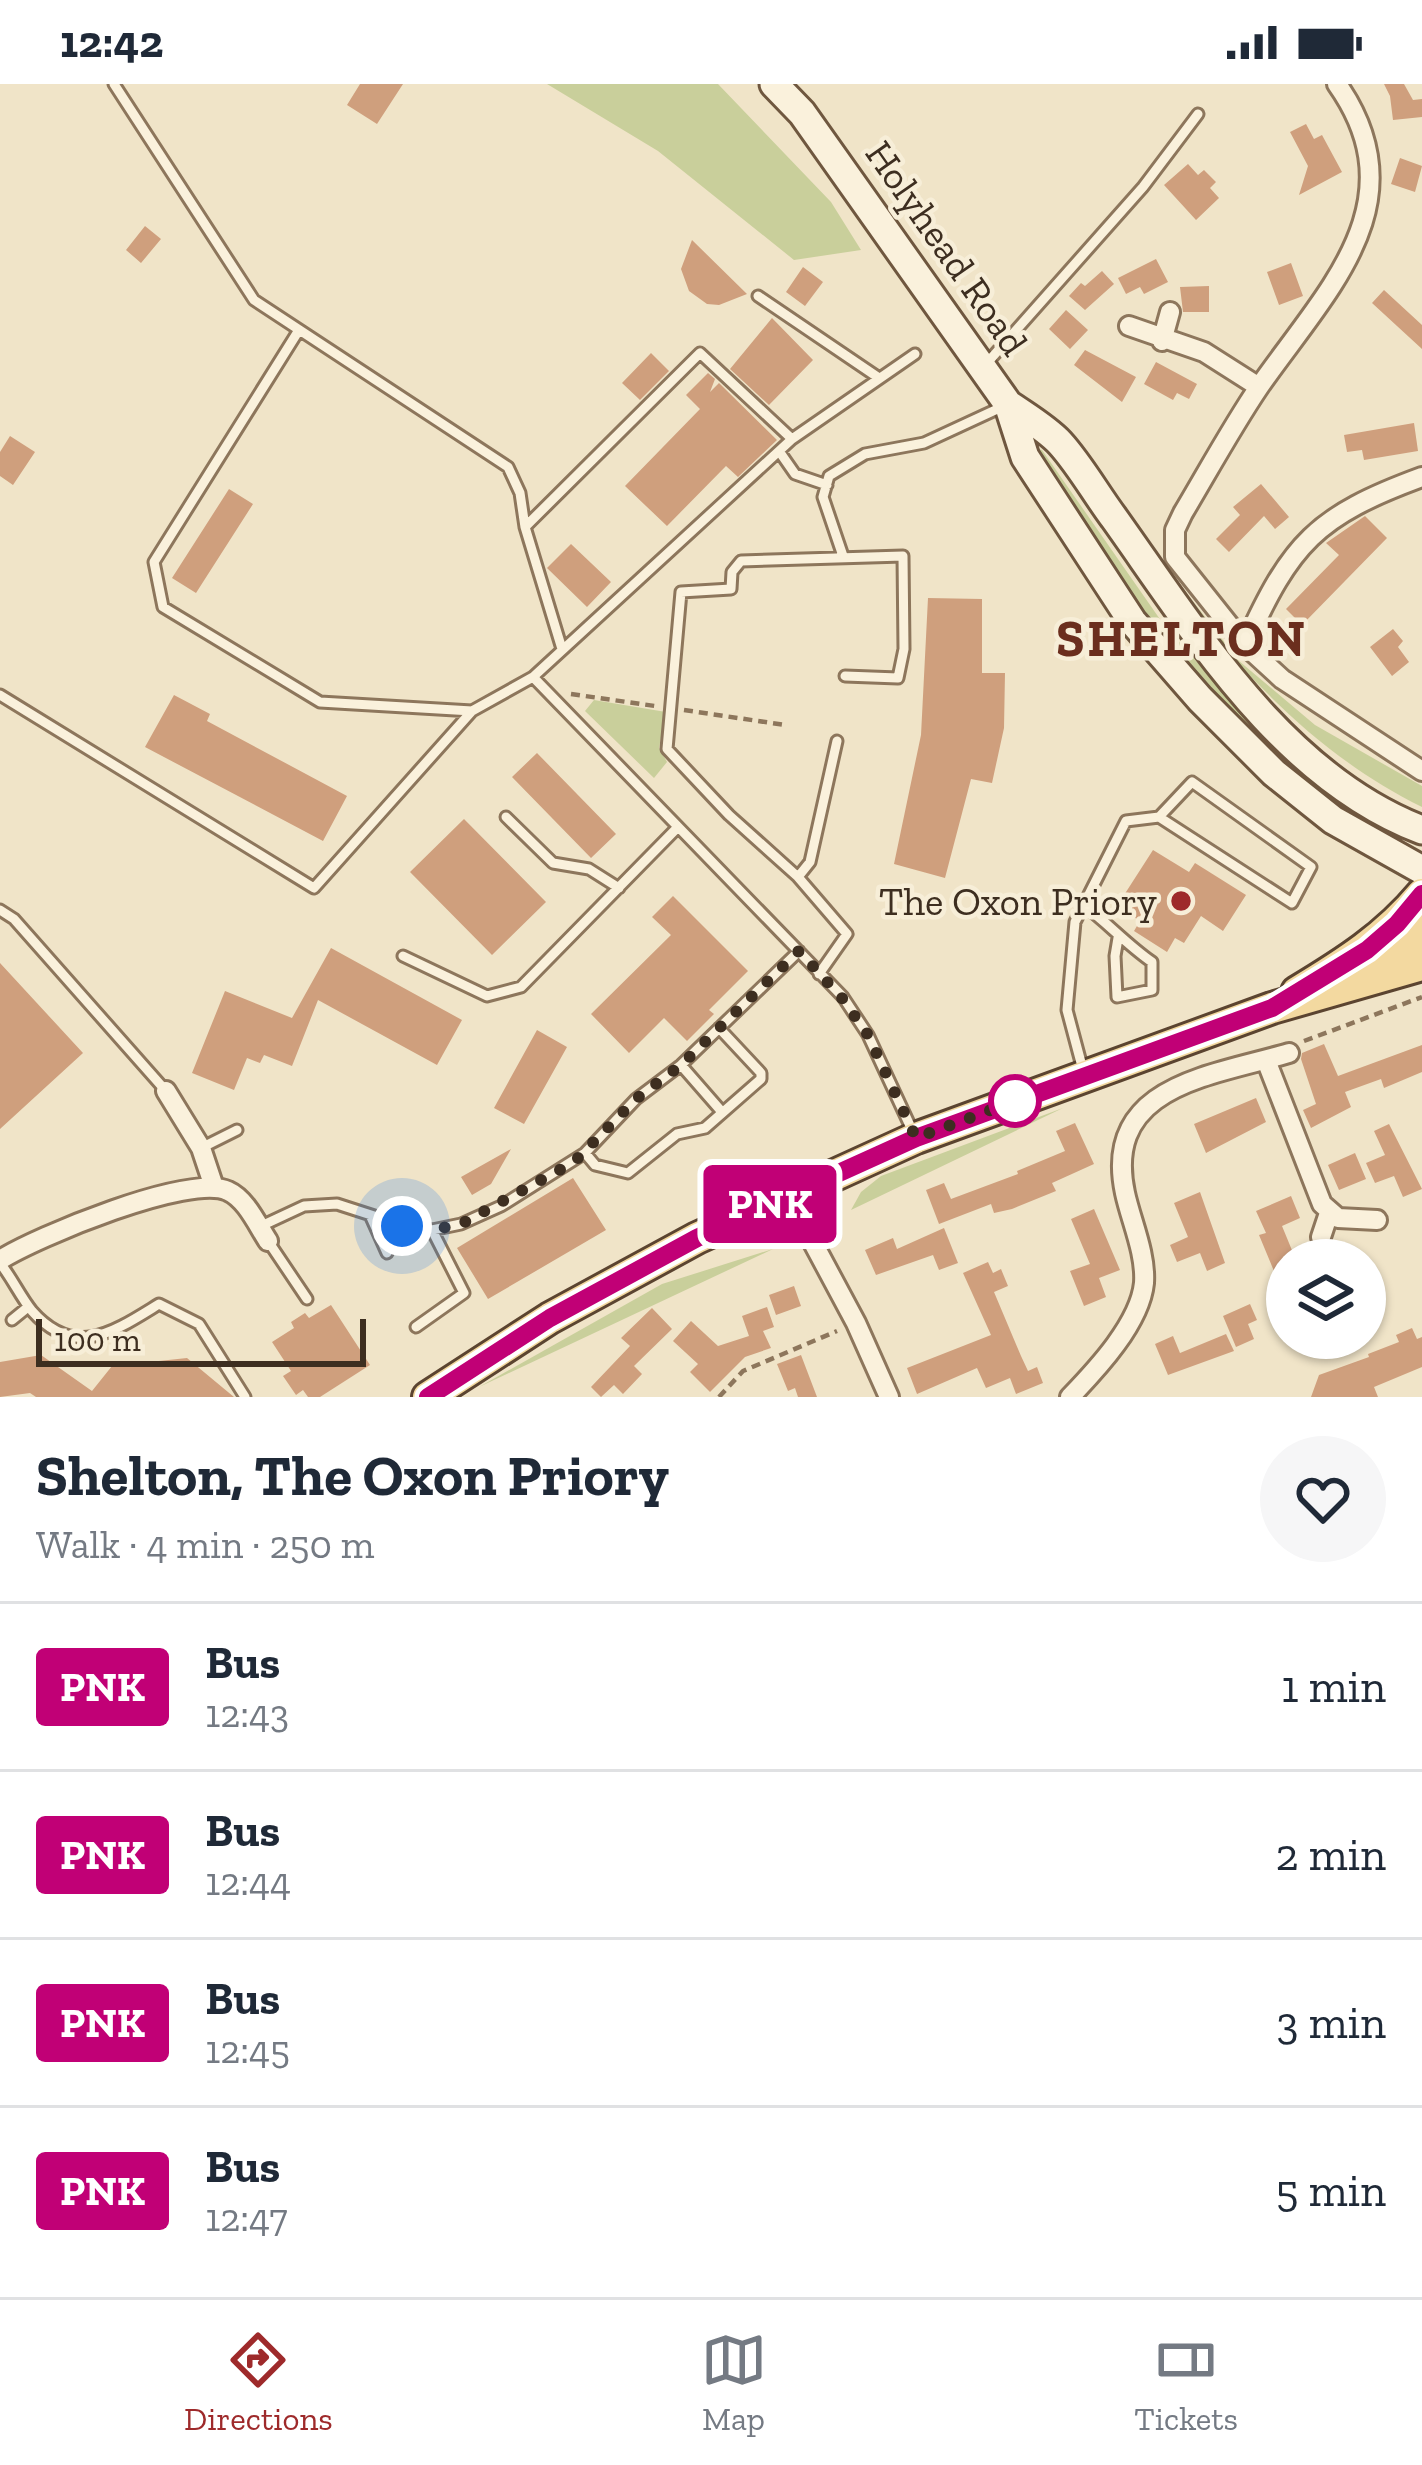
<!DOCTYPE html>
<meta charset="utf-8">
<style>
body{margin:0;font-family:"Zilla Slab",serif;background:#f6f6f7;color:#1f2937;height:100vh;display:flex;flex-direction:column;font-size:45px;white-space:nowrap}
*{box-sizing:border-box;margin:0}
p{font-size:39px;color:#747a83}
.icon{flex:none;width:66px;height:66px;fill:none;stroke:currentColor;stroke-width:2;stroke-linecap:round;stroke-linejoin:round}
.map{position:relative;height:1313px;overflow:hidden}
.sheet{display:flex;flex-direction:column;background:#fff;flex:1}
.sheet>*{flex:none}
.badge{padding:0 24px;border-radius:9px;font-size:42px;line-height:78px}
.controls{position:absolute;left:1266px;top:1155px;display:grid;gap:24px}
.controls a{display:grid;place-items:center;width:120px;height:120px;border-radius:50%;background:#fff;box-shadow:0 3px 9px #0004;font-size:60px}
.scale{position:absolute;left:36px;bottom:30px;width:330px;box-sizing:border-box;padding-left:12px;border:6px solid #3d2e20;border-top:0;font-size:33px;line-height:42px;white-space:nowrap;color:#3d2e20;-webkit-text-stroke:9px #f7eed8;paint-order:stroke}
.you{position:absolute;width:60px;height:60px;margin:-30px;border:9px solid #fff;border-radius:50%;background:#1a73e8;box-shadow:0 0 0 18px #1a73e833}
.map>.badge{position:absolute;translate:-50% -50%;box-shadow:0 0 0 6px #fff}
.round{display:grid;place-items:center;flex:none;width:126px;height:126px;border-radius:63px;background:#f6f6f7}
.headline{display:flex;align-items:center;justify-content:space-between;height:204px;padding:0 36px}
h1{font-size:57px;font-weight:700;line-height:90px}
ul{padding:0;list-style:none}
li{display:flex;align-items:center;gap:36px;height:168px;padding:0 36px;border-top:3px solid #e0e1e3}
li div{flex:1}
li b{display:block;font-size:45px}
li em{font-style:normal}
li .badge{min-width:132px;font-weight:700;text-align:center}
.status{display:flex;justify-content:space-between;align-items:center;height:84px;padding:0 60px;background:#fff;direction:ltr}
.status svg{height:33px;fill:currentColor}
.dock{display:flex;justify-content:space-around;align-items:center;height:168px;border-top:3px solid #e0e1e3;background:#fff;font-size:33px;color:#747a83}
.dock a{display:grid;justify-items:center;gap:6px}
.dock .on{color:#9e2a2b}
.map>svg:first-child{display:block}
.green{fill:#c9cf9b}
.building{fill:#cf9f7d}
.lines{fill:none;stroke-linecap:round;stroke-linejoin:round}
.lane-casing{stroke:#8d765c;stroke-width:15}
.street-casing{stroke:#8d765c;stroke-width:24}
.secondary-casing{stroke:#6f573f;stroke-width:33}
.primary-casing{stroke:#5b4430;stroke-width:36}
.path{stroke:#8d765c;stroke-width:4.5;stroke-dasharray:9 6;stroke-linecap:butt}
.lane{stroke:#faf1dc;stroke-width:9}
.street{stroke:#faf1dc;stroke-width:18}
.secondary{stroke:#faf1dc;stroke-width:27}
.primary{stroke:#f3d9a0;stroke-width:30}
.line-casing{stroke:#fff;stroke-width:27}
.line{stroke:#c10076;stroke-width:18}
.walk{stroke:#3d2e20;stroke-width:12;stroke-dasharray:0 21.6}
.poi-dot{fill:#9e2a2b;stroke:#f7eed8;stroke-width:4.5}
.stop-dot{fill:#fff;stroke:#c10076;stroke-width:6}
.labels{text-anchor:middle;dominant-baseline:central;stroke-width:9;stroke-linejoin:round;paint-order:stroke}
.street-label{font-size:39px;fill:#3d2e20;stroke:#f7eed8}
.poi-label{font-size:39px;fill:#3d2e20;stroke:#f7eed8;text-anchor:end}
.district-label{font-size:51px;font-weight:bold;letter-spacing:3px;fill:#6b2e1e;stroke:#f7eed8}
</style>
<div class="status"><b>12:42</b><svg viewBox="0 0 49 12"><path d="M0 12V9h3v3zM5 12V6h3v6zM10 12V3h3v9zM15 12V0h3v12zM26 1h20v11H26zM47 4h2v5h-2z"/></svg></div>
<div class="map">
<svg width="1422" height="1313" viewBox="0 0 1422 1313">
<rect width="100%" height="100%" fill="#f0e4c8"/>
<path class="green" d="M 547,0 L 718,0 L 831,118 L 861,166 L 794,176 L 658,67 Z
M 1036,364 L 1042,366 L 1164,541 L 1310,705 L 1165,562 L 1079,442 Z
M 1146,470 L 1158,472 L 1239,577 L 1315,641 L 1422,702 L 1422,723 C 1303,664 1228,571 1146,470 Z
M 594,616 L 666,628 L 659,664 L 667,678 L 654,694 L 585,627 Z
M 1063,1024 L 851,1126 L 861,1108 L 881,1092 Z
M 773,1165 L 479,1303 L 662,1200 Z"/>
<path class="building" d="M 360,0 L 403,0 L 377,40 L 347,21 Z
M 1384,0 L 1404,0 L 1413,16 L 1422,15 L 1422,33 L 1393,36 L 1390,12 Z
M 1306,40 L 1314,55 L 1322,51 L 1342,88 L 1299,111 L 1308,82 L 1290,48 Z
M 1400,74 L 1422,82 L 1415,108 L 1391,100 Z
M 1188,80 L 1198,91 L 1204,86 L 1216,98 L 1210,104 L 1219,114 L 1196,136 L 1164,101 Z
M 145,142 L 161,155 L 141,179 L 126,166 Z
M 692,156 L 747,210 L 719,221 L 707,220 L 689,207 L 681,185 Z
M 1156,175 L 1168,198 L 1144,210 L 1140,203 L 1126,210 L 1118,194 Z
M 1291,179 L 1303,212 L 1279,221 L 1267,188 Z
M 803,183 L 823,198 L 805,222 L 786,208 Z
M 1102,187 L 1114,200 L 1085,226 L 1069,212 L 1081,199 L 1085,202 Z
M 1209,202 L 1209,228 L 1183,228 L 1180,203 Z
M 1384,206 L 1422,241 L 1422,265 L 1372,219 Z
M 1066,226 L 1088,246 L 1070,265 L 1049,245 Z
M 772,234 L 813,276 L 769,321 L 730,285 Z
M 1085,266 L 1136,293 L 1122,318 L 1074,281 Z
M 651,269 L 669,287 L 640,316 L 622,299 Z
M 1156,278 L 1197,300 L 1189,315 L 1177,309 L 1173,316 L 1144,300 Z
M 708,289 L 715,295 L 710,308 L 719,299 L 777,356 L 738,393 L 726,382 L 667,442 L 625,402 L 700,325 L 686,311 Z
M 1414,339 L 1418,367 L 1364,376 L 1362,366 L 1347,368 L 1344,351 Z
M 10,352 L 35,368 L 13,401 L 0,392 L 0,368 Z
M 1261,400 L 1289,433 L 1275,445 L 1264,432 L 1229,468 L 1216,455 L 1240,431 L 1233,423 Z
M 229,405 L 253,420 L 196,509 L 172,494 Z
M 1365,432 L 1387,454 L 1302,541 L 1286,525 L 1339,471 L 1326,459 Z
M 571,460 L 611,498 L 587,523 L 547,484 Z
M 928,514 L 982,515 L 982,589 L 1005,589 L 1004,644 L 992,699 L 971,695 L 945,794 L 894,780 L 921,651 Z
M 1393,545 L 1403,557 L 1398,563 L 1409,578 L 1392,592 L 1370,563 Z
M 174,611 L 210,630 L 207,637 L 347,712 L 323,757 L 145,663 Z
M 537,669 L 616,750 L 591,774 L 512,693 Z
M 464,735 L 546,818 L 492,871 L 410,788 Z
M 1153,766 L 1189,788 L 1195,779 L 1246,811 L 1223,847 L 1201,832 L 1184,859 L 1175,854 L 1167,868 L 1134,847 L 1140,837 L 1117,822 Z
M 673,812 L 748,887 L 709,926 L 714,930 L 687,957 L 664,934 L 629,969 L 591,930 L 671,851 L 652,833 Z
M 331,864 L 462,936 L 437,981 L 318,916 L 292,982 L 264,971 L 260,979 L 247,974 L 234,1006 L 192,989 L 225,907 L 292,934 Z
M 0,879 L 83,969 L 0,1045 Z
M 537,946 L 567,963 L 524,1040 L 494,1024 Z
M 1324,960 L 1338,992 L 1422,961 L 1422,988 L 1384,1004 L 1381,995 L 1345,1008 L 1351,1023 L 1311,1044 L 1303,1026 L 1316,1020 L 1301,975 L 1302,969 Z
M 1256,1014 L 1266,1038 L 1206,1069 L 1194,1040 Z
M 1075,1039 L 1094,1080 L 1052,1099 L 1056,1107 L 1012,1125 L 994,1129 L 991,1120 L 939,1140 L 926,1106 L 944,1099 L 951,1115 L 1018,1090 L 1017,1087 L 1065,1067 L 1056,1047 Z
M 1389,1040 L 1422,1105 L 1403,1113 L 1394,1092 L 1375,1099 L 1366,1079 L 1385,1071 L 1374,1047 Z
M 511,1065 L 491,1100 L 472,1111 L 461,1093 Z
M 1355,1069 L 1366,1095 L 1339,1106 L 1328,1081 Z
M 573,1094 L 606,1146 L 488,1215 L 457,1164 Z
M 1200,1108 L 1225,1179 L 1207,1187 L 1200,1169 L 1177,1178 L 1170,1161 L 1188,1153 L 1174,1119 Z
M 1291,1112 L 1300,1134 L 1282,1142 L 1296,1176 L 1287,1176 L 1286,1216 L 1259,1151 L 1266,1149 L 1256,1127 Z
M 1094,1125 L 1120,1186 L 1099,1194 L 1106,1213 L 1084,1222 L 1070,1187 L 1090,1180 L 1071,1135 Z
M 944,1144 L 958,1179 L 939,1186 L 933,1171 L 876,1191 L 865,1166 L 893,1154 L 897,1165 Z
M 988,1178 L 993,1189 L 1001,1185 L 1008,1202 L 994,1208 L 1021,1272 L 1028,1287 L 1037,1283 L 1043,1299 L 1016,1310 L 1010,1294 L 986,1304 L 977,1284 L 917,1310 L 907,1284 L 991,1251 L 963,1189 Z
M 794,1202 L 801,1222 L 776,1231 L 769,1211 Z
M 1250,1220 L 1257,1236 L 1248,1240 L 1254,1255 L 1236,1263 L 1223,1232 Z
M 331,1221 L 370,1281 L 320,1313 L 308,1313 L 303,1306 L 296,1311 L 283,1292 L 291,1287 L 272,1258 L 294,1244 L 291,1238 L 305,1229 L 309,1234 Z
M 767,1223 L 774,1243 L 763,1247 L 771,1264 L 745,1273 L 710,1308 L 690,1288 L 698,1280 L 673,1257 L 691,1237 L 718,1262 L 749,1252 L 742,1232 Z
M 652,1224 L 672,1245 L 634,1282 L 642,1290 L 623,1310 L 614,1301 L 601,1313 L 591,1303 L 630,1262 L 621,1254 Z
M 1412,1244 L 1417,1255 L 1422,1253 L 1422,1283 L 1374,1303 L 1378,1313 L 1311,1313 L 1319,1291 L 1369,1273 L 1368,1270 L 1399,1258 L 1396,1251 Z
M 1226,1250 L 1234,1267 L 1168,1291 L 1155,1260 L 1173,1252 L 1180,1269 Z
M 41,1271 L 92,1307 L 112,1282 L 187,1274 L 234,1313 L 36,1313 L 30,1309 L 0,1313 L 0,1278 Z
M 801,1271 L 817,1313 L 798,1313 L 795,1304 L 788,1307 L 777,1280 Z"/>
<g class="lines">
<defs>
<path id="lane" d="M 114,0 L 254,216 L 508,383 L 520,409 L 525,443
M 758,212 L 879,294
M 299,246 L 154,478 L 163,523 L 320,618 L 472,627
M 987,279 L 1143,103 L 1198,30
M 779,367 L 795,390 L 827,401
M 843,472 L 823,413 L 829,392 L 865,370 L 924,359 L 1004,322
M 562,565 L 525,443 L 700,269 L 792,355
M 0,611 L 314,804 L 472,627 L 533,593
M 837,657 L 810,778 L 798,793 L 729,731 L 667,665 L 681,508 L 731,505 L 732,488 L 741,477 L 903,472 L 904,565 L 898,594 L 845,592
M 506,733 L 553,779 L 589,785 L 619,804
M 798,793 L 847,850 L 819,890
M 1081,819 C 1107,838 1126,860 1152,878 L 1152,906 L 1117,913 L 1115,872 L 1118,854
M 0,826 L 14,835 L 166,1007
M 403,872 L 487,912 L 521,903 L 678,743
M 681,981 L 722,1028
M 1083,986 L 1067,926 L 1075,838 L 1126,737 L 1159,733 L 1192,698 L 1311,783 L 1292,819 L 1159,733
M 913,1048 L 868,951 L 843,913 L 533,593 L 792,355 L 915,270
M 201,1064 L 237,1046
M 585,1069 L 595,1081 L 628,1089 L 677,1050 L 705,1044 L 761,995 L 761,989 L 719,944
M 370,1131 L 387,1169
M 259,1143 L 304,1122 L 337,1120 L 402,1141 L 432,1146 L 461,1140 L 501,1122 L 585,1069 L 636,1015 L 681,981 L 799,867
M 268,1157 L 307,1215
M 0,1179 C 12,1194 20,1212 32,1227 C 75,1276 115,1247 159,1220 L 199,1240 L 245,1313
M 12,1236 L 28,1223
M 416,1243 L 464,1209 L 432,1146"/>
<path id="street" d="M 1337,0 C 1421,119 1325,208 1259,303 C 1232,343 1208,387 1183,429 L 1175,446 L 1175,473 L 1245,561 L 1282,595 L 1422,687
M 1129,242 L 1204,268 L 1259,303
M 1162,257 L 1170,228
M 1245,561 C 1291,459 1316,432 1422,393
M 1266,976 L 1322,1120 L 1338,1134 L 1377,1136
M 166,1007 L 201,1064 L 214,1103
M 788,1112 L 856,1239 L 889,1313
M 1321,1153 L 1329,1129
M 0,1176 C 36,1153 190,1089 228,1107 C 246,1115 257,1140 268,1157
M 1070,1313 C 1097,1285 1140,1239 1144,1199 C 1146,1169 1131,1137 1125,1109 C 1102,1001 1212,992 1289,969"/>
<path id="secondary" d="M 774,0 L 802,29 L 1008,320 L 1025,373 L 1132,537 L 1200,615 L 1274,689 L 1333,736 L 1422,786
M 1008,320 C 1025,332 1046,344 1060,359 C 1080,381 1096,410 1114,434 C 1196,549 1283,693 1422,746"/>
<path id="primary" d="M 1375,891 L 1422,845
M 1297,908 C 1345,879 1386,853 1422,810
M 428,1313 L 550,1234 L 697,1154 L 916,1054 L 1272,924 L 1422,881"/>
</defs>
<use href="#lane" class="lane-casing"/>
<use href="#street" class="street-casing"/>
<use href="#secondary" class="secondary-casing"/>
<use href="#primary" class="primary-casing"/>
<path class="path" d="M 571,610 L 655,622
M 684,626 L 785,641
M 1304,957 L 1422,913
M 719,1313 L 743,1287 L 837,1247"/>
<use href="#lane" class="lane"/>
<use href="#street" class="street"/>
<use href="#secondary" class="secondary"/>
<use href="#primary" class="primary"/>
</g>
<g class="lines">
<defs>
<path id="line" d="M 428,1313 L 550,1234 L 697,1154 L 788,1112 L 916,1054 L 1272,924 L 1367,866 L 1397,840 L 1422,810"/>
</defs>
<use href="#line" class="line-casing"/>
<use href="#line" class="line"/>
<path class="walk" d="M 402,1142 L 432,1146 L 461,1140 L 574,1078 L 636,1015 L 681,981 L 799,867 L 842,914 L 868,951 L 916,1054 L 1015,1017"/>
</g>
<circle class="poi-dot" cx="1181" cy="817" r="12"/>
<circle class="stop-dot" cx="1015" cy="1017" r="24"/>
<g class="labels">
<g class="street-label">
<text transform="translate(947 164) rotate(55)">Holyhead Road</text>
</g>
<g class="poi-label">
<text x="1157" y="817">The Oxon Priory</text>
</g>
<g class="district-label">
<text x="1182" y="554">SHELTON</text>
</g>
</g>
</svg>
<div class="controls">
<a><svg class="icon" aria-label="layers" viewBox="0 0 24 24"><path d="M12 4l9 5-9 5-9-5zM3 14l9 5 9-5"/></svg></a>
</div>
<div class="scale">100 m</div>
<div class="you" style="left:402px;top:1142px"></div>
<b class="badge" style="left:770px;top:1120px;background:#c10076;color:#fff">PNK</b>
</div>
<section class="sheet">
<div class="headline"><div><h1>Shelton, The Oxon Priory</h1><p>Walk · 4 min · 250 m</p></div><a class="round"><svg class="icon" aria-label="heart" viewBox="0 0 24 24"><path d="M12 20l-8-8c-3-5 5-10 8-4 3-6 11-1 8 4z"/></svg></a></div>
<ul>
<li><span class="badge" style="background:#c10076;color:#fff">PNK</span><div><b>Bus</b><p>12:43</p></div><em>1 min</em></li>
<li><span class="badge" style="background:#c10076;color:#fff">PNK</span><div><b>Bus</b><p>12:44</p></div><em>2 min</em></li>
<li><span class="badge" style="background:#c10076;color:#fff">PNK</span><div><b>Bus</b><p>12:45</p></div><em>3 min</em></li>
<li><span class="badge" style="background:#c10076;color:#fff">PNK</span><div><b>Bus</b><p>12:47</p></div><em>5 min</em></li>
</ul>
</section>
<nav class="dock">
<a class="on"><svg class="icon" aria-label="directions" viewBox="0 0 24 24"><path d="M12 3l9 9-9 9-9-9zM9 14v-3h6M13 9l2 2-2 2"/></svg>Directions</a>
<a><svg class="icon" aria-label="map" viewBox="0 0 24 24"><path d="M3 6l6-2 6 2 6-2v14l-6 2-6-2-6 2zM9 4v14M15 6v14"/></svg>Map</a>
<a><svg class="icon" aria-label="tickets" viewBox="0 0 24 24"><path d="M3 7h18v10H3zM15 7v10"/></svg>Tickets</a>
</nav>
